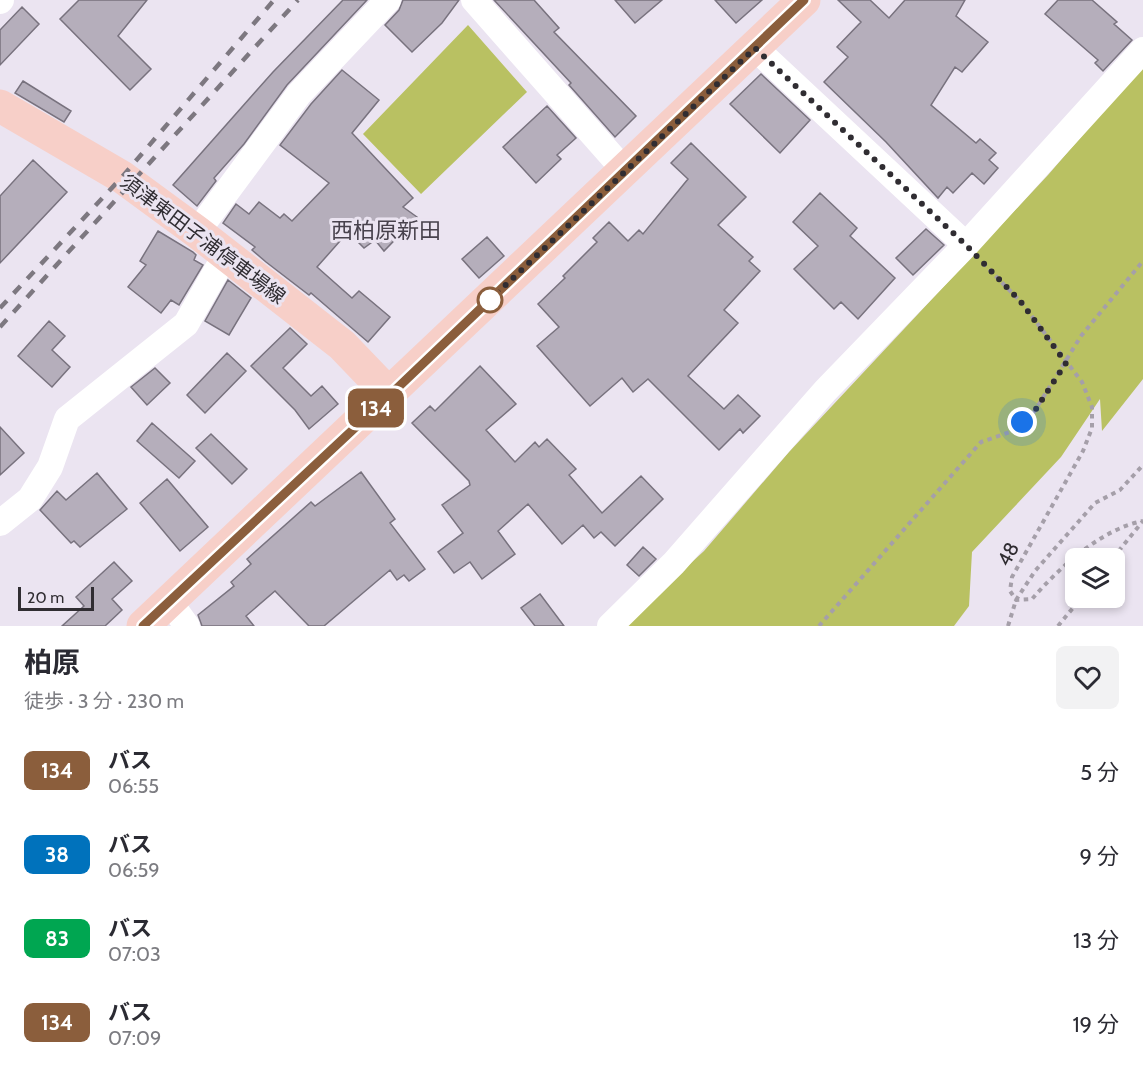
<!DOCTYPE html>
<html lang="ja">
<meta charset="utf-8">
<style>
body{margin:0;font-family:Cabin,"Noto Sans JP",sans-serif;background:#f2f2f3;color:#2b2b33;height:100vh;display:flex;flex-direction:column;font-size:22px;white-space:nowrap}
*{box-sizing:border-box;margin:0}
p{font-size:20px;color:#7c7c81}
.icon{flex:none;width:33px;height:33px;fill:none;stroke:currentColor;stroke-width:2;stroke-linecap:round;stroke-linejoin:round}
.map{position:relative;height:626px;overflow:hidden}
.details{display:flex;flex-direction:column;background:#fff;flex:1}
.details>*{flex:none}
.badge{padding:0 12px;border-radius:9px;font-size:21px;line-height:39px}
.tools{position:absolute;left:1065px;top:548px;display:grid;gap:12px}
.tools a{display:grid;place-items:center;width:60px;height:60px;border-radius:9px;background:#fff;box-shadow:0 3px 9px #0003;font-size:30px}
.scale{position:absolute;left:18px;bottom:15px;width:76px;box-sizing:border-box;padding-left:6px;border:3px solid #302d32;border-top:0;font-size:16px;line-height:21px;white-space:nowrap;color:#302d32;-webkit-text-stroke:4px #ebe4f1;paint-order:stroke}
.you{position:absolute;width:30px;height:30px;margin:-15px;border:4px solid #fff;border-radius:50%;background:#1a73e8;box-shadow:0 0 0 9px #1a73e833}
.map>.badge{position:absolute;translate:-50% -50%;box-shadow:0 0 0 3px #fff}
.round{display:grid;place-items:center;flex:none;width:63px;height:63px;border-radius:9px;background:#f2f2f3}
.summary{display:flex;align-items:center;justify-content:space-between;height:102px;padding:0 24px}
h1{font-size:28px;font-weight:700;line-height:45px}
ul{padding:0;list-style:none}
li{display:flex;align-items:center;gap:18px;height:84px;padding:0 24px}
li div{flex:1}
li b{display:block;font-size:22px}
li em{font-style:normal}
li .badge{min-width:66px;font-weight:700;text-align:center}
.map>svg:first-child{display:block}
.green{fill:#b9c162}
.building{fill:#b5aebb;stroke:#78727e;stroke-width:1.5}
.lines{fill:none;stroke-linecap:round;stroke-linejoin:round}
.path{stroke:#a59fa9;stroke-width:4;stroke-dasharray:4.5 4.5;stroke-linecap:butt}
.minor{stroke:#fff;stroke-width:26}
.major{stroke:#f7cfc8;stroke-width:33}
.rail{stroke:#7d7880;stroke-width:4.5;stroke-dasharray:10 10;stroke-linecap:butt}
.line-casing{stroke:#fff;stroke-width:14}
.line{stroke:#8b5e3c;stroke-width:9}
.walk{stroke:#302d32;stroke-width:6;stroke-dasharray:0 10.8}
.stop-dot{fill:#fff;stroke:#8b5e3c;stroke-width:3}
.labels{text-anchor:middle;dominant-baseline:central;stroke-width:6;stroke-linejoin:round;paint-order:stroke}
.street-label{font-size:20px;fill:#302d32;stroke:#ebe4f1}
.quarter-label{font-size:22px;fill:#48424d;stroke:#ebe4f1}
</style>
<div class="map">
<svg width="1143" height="626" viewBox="0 0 1143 626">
<rect width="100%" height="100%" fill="#ebe4f1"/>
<path class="green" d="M 468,25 L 527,92 L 421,194 L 363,134 Z
M 1143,65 L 1143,379 L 1102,431 L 1100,399 L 1061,457 L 972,552 L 969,606 L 954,626 L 622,626 L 704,551 L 789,452 L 1048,175 Z"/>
<path class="building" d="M 79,0 L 147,0 L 118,36 L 151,69 L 130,90 L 60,19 Z
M 343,0 L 367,0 L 287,85 L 244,144 L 214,178 L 216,181 L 197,206 L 173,185 L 273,72 Z
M 403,0 L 459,0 L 442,23 L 412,52 L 385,25 L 399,10 Z
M 494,0 L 534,0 L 559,28 L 554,32 L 636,116 L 615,137 L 569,85 L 571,83 Z
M 615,0 L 662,0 L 635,23 Z
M 715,0 L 762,0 L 736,23 Z
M 838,0 L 870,0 L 889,18 L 905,0 L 965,0 L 956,16 L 988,42 L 962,72 L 955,67 L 931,105 L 976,143 L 980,139 L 996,153 L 989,160 L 998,168 L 984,184 L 972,173 L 953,193 L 947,187 L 938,198 L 886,142 L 824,82 L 848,57 L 837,47 L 861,22 Z
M 1058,0 L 1092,0 L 1117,22 L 1114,24 L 1132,40 L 1103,71 L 1095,63 L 1098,60 L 1045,14 Z
M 22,7 L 39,24 L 0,65 L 0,30 Z
M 342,70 L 379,100 L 352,133 L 413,198 L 403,207 L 417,217 L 384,251 L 375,240 L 364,248 L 348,232 L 317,267 L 352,298 L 359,291 L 390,317 L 368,342 L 311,293 L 309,295 L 266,262 L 252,250 L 255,247 L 223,223 L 236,204 L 249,214 L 259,202 L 280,218 L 284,214 L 292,221 L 329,183 L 280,145 L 311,104 Z
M 761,74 L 810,120 L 780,153 L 730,104 Z
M 23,81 L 71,111 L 64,122 L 15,93 Z
M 547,106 L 576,138 L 557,155 L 561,159 L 536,183 L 503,147 Z
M 691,143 L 746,197 L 718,225 L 753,257 L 749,261 L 760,271 L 724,310 L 738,323 L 688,376 L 724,409 L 738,395 L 760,416 L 743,433 L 740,429 L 719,450 L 648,379 L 633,392 L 622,378 L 590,406 L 537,346 L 559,327 L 538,304 L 565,278 L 563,276 L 597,242 L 593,238 L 609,222 L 628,241 L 639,230 L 643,234 L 688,179 L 671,163 Z
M 33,160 L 67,192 L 0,263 L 0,196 Z
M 820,193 L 857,228 L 850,236 L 895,278 L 858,319 L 841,302 L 834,309 L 794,269 L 818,246 L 793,222 Z
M 926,229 L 944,245 L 913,275 L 896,258 Z
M 158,231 L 193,252 L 196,255 L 194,260 L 203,265 L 179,305 L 171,300 L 161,313 L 128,287 L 146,265 L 140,261 Z
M 487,237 L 504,256 L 479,278 L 462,259 Z
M 228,280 L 251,298 L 229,335 L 205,321 Z
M 49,321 L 65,336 L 52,350 L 70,367 L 52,387 L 18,356 Z
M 290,328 L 307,344 L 283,368 L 311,396 L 322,386 L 338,404 L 309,429 L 295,410 L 251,366 Z
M 227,353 L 246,371 L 205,413 L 187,395 Z
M 480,366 L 516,404 L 486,430 L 515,462 L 535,442 L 539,447 L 547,439 L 576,469 L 569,475 L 602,513 L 641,476 L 663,499 L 615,546 L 601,532 L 594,538 L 583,525 L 562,544 L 528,504 L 498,531 L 515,554 L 482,579 L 470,562 L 454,573 L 438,552 L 463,533 L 442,505 L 470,485 L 469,481 L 412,423 L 430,406 L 435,411 Z
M 155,368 L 170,383 L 147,405 L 131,387 Z
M 152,423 L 195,461 L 179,478 L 137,441 Z
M 0,427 L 24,453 L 0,475 Z
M 211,434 L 247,469 L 232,484 L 196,448 Z
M 361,472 L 395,519 L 390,523 L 425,569 L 409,581 L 404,575 L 397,580 L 390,570 L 324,626 L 309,626 L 275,591 L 246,616 L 254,626 L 202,626 L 198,615 L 234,586 L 231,582 L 251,564 L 247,559 L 311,502 L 315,506 Z
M 97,473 L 127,509 L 80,547 L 74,541 L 71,543 L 40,510 L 57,491 L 66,500 Z
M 167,479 L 208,527 L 180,551 L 140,503 Z
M 643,547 L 656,559 L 639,576 L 627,565 Z
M 114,562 L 132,581 L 112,599 L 122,610 L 105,626 L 62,626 L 84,606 L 76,597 Z
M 540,594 L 564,626 L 535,626 L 521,608 Z"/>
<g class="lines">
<path class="path" d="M 983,263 L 1021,302 L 1082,382 L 1092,407 L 1092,428 L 1083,451 L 1012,577 L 1010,591 L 1016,600 L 1032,599 C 1059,568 1101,529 1143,521
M 1113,558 L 1143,521
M 819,626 L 981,442 L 1010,432 L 1034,412 L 1081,336 L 1143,261
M 1008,626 L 1016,600 L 1035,571 L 1095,503 L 1120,490 L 1143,465
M 1058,626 L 1082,597"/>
<path class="minor" d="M 474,0 L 625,171
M 0,1 L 1,0
M 755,48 L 966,245
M 197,232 L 299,94 L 388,0
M 0,523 L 30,499 L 50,467 L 67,419 L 186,324 L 226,254
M 169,601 L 187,626
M 610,626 L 674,563 L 825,391 L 966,245 L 1143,50"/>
<path class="major" d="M 0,106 L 122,177 L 197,232 L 342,345 L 390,395
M 143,626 L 804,0"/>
<path class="rail" d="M 0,308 L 122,177 L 274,0
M 0,327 L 298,0"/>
</g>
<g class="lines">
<defs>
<path id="line" d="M 143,626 L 390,395 L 804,0"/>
</defs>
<use href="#line" class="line-casing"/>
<use href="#line" class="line"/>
<path class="walk" d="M 490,300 L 755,48 L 966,245 L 1021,302 L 1066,363 L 1034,412 L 1022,422"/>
</g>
<circle class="stop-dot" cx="490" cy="300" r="12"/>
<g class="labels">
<g class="street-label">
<text transform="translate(203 239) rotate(37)">須津東田子浦停車場線</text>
<text transform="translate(1008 554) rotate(-62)">48</text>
</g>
<g class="quarter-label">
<text x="386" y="230">西柏原新田</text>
</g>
</g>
</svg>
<div class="tools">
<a><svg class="icon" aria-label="layers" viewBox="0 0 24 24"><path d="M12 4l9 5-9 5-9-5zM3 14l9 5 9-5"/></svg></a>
</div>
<div class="scale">20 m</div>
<div class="you" style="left:1022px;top:422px"></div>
<b class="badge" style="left:376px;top:408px;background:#8b5e3c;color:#fff">134</b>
</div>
<section class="details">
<div class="summary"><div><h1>柏原</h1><p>徒歩 · 3 分 · 230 m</p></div><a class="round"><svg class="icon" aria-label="heart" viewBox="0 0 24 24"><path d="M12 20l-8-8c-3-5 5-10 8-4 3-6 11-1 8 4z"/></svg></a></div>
<ul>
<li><span class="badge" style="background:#8b5e3c;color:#fff">134</span><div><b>バス</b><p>06:55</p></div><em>5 分</em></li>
<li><span class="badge" style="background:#0072bc;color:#fff">38</span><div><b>バス</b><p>06:59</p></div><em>9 分</em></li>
<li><span class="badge" style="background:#00a651;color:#fff">83</span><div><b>バス</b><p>07:03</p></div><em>13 分</em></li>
<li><span class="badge" style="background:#8b5e3c;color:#fff">134</span><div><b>バス</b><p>07:09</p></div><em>19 分</em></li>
</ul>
</section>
